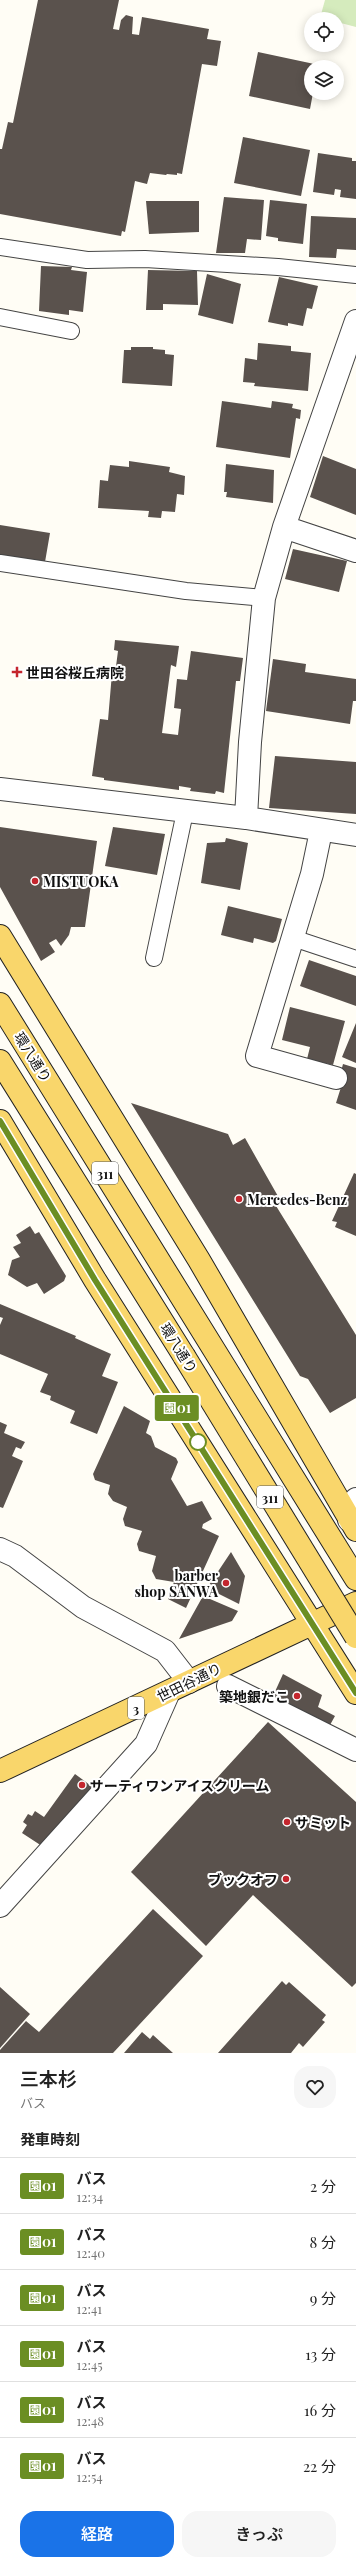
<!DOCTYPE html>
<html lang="ja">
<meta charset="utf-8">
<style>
body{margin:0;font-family:"Playfair Display","Noto Sans JP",serif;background:#f6f6f6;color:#222;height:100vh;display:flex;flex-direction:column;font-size:15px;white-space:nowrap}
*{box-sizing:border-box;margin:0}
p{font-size:13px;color:#767676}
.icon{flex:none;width:22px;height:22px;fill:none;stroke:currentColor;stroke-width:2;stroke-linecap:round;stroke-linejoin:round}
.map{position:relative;height:2053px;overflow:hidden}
.sheet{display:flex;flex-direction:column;background:#fff;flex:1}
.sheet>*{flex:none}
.badge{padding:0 8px;border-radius:3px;font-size:14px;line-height:26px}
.buttons{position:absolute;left:304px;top:12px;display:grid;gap:8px}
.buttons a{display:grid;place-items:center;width:40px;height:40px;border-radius:50%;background:#fff;box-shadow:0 2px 10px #0003;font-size:20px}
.map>.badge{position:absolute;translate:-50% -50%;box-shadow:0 0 0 2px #fff}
h2{padding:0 20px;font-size:15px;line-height:36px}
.round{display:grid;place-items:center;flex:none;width:42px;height:42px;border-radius:16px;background:#f6f6f6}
.headline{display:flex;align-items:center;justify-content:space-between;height:68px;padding:0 20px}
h1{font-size:19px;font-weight:600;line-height:30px}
.primary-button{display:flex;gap:8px;margin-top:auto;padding:8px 20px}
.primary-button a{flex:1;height:46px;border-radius:16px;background:#1a73e8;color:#fff;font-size:16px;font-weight:600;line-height:46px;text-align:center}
.primary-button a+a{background:#f6f6f6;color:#222}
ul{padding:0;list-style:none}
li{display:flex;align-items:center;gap:12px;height:56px;padding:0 20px;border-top:1px solid #e0e0e0}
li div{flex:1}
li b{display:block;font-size:15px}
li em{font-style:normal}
li .badge{min-width:44px;font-weight:700;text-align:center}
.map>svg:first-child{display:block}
.green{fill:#d5ebbd}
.building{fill:#5a524d}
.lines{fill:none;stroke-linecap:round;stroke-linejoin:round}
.service-casing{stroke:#444;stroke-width:18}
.pedestrian-casing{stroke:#444;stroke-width:24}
.minor-casing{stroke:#444;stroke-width:24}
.primary-casing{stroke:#222;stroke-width:24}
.service{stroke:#fff;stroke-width:16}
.pedestrian{stroke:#fff;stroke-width:22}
.minor{stroke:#fff;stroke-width:22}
.primary{stroke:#f9d66b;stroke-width:22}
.primary-bridge-casing{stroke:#222;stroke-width:24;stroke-linecap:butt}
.primary-bridge{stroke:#f9d66b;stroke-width:22}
.line-casing{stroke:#fff;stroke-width:9}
.line{stroke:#6b8e23;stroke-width:6}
.poi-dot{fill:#c4262e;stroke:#fff;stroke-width:1.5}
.stop-dot{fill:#fff;stroke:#6b8e23;stroke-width:2}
.labels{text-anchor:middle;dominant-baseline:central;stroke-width:4;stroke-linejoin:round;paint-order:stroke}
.shield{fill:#fff;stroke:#585858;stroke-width:1}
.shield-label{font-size:13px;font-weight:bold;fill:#111}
.poi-label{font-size:14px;font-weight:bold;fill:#111;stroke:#fff;text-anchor:start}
.street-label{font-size:14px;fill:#111;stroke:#fff}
</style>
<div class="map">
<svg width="356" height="2053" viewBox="0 0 356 2053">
<rect width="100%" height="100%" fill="#fffdf5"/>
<path class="green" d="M 325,0 L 356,0 L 356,27 L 337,22 L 337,19 L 320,18 Z"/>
<path class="building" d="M 38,0 L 119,0 L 113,29 L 119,30 L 121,20 L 126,15 L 133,17 L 132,34 L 139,35 L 142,17 L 209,29 L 207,39 L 221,41 L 217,66 L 202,64 L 182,174 L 177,173 L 177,175 L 167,174 L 166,175 L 150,173 L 147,184 L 135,181 L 125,232 L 122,231 L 121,236 L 0,214 L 0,149 L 2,149 L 8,122 L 13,123 Z
M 258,52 L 319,65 L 318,67 L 311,67 L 311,93 L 313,93 L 310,109 L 249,96 Z
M 243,137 L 310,150 L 301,196 L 234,183 Z
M 318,153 L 352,158 L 352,161 L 356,161 L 356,199 L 340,197 L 341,190 L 335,189 L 334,195 L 313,192 Z
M 224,197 L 264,200 L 261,240 L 247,239 L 245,253 L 216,253 Z
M 270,200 L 307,204 L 303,244 L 278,241 L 278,238 L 266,236 Z
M 146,201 L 199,201 L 199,232 L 149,234 Z
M 311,216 L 356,218 L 356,250 L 337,249 L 336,258 L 309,257 Z
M 41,266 L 72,267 L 71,270 L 87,272 L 83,312 L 69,310 L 69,315 L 39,311 Z
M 148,270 L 197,271 L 198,305 L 163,304 L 163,310 L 146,310 Z
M 207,274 L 241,284 L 233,324 L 198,315 Z
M 279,277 L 318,286 L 312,309 L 307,308 L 303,326 L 288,323 L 288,326 L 268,322 Z
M 258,343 L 291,346 L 291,351 L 311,353 L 308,391 L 254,386 L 255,383 L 243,382 L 245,358 L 257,360 Z
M 131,347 L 153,347 L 153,349 L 165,350 L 165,354 L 174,355 L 172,386 L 122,383 L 124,350 L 131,350 Z
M 222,401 L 271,408 L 272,401 L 293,404 L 292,408 L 301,410 L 300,419 L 296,418 L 290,458 L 216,447 Z
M 323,456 L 356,469 L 356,515 L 310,497 Z
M 129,461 L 170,467 L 169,472 L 185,476 L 184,495 L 177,494 L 175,512 L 162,511 L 161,518 L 148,517 L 149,511 L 98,508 L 100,480 L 108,481 L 110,465 L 129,467 Z
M 226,464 L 274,470 L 273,503 L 226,497 L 227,492 L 224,492 Z
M 0,525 L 50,533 L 45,562 L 0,555 Z
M 293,549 L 347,561 L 339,592 L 285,579 Z
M 115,640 L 179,646 L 176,667 L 171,665 L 162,733 L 178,735 L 181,709 L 174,708 L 177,679 L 187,680 L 191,651 L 243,658 L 240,681 L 236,681 L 224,793 L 216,791 L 215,794 L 190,791 L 191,788 L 179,786 L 179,790 L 104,780 L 104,778 L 92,776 L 100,719 L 108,720 L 112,673 L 115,674 L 118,651 L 114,650 Z
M 273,659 L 306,664 L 305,672 L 356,679 L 356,701 L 353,701 L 350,724 L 266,711 Z
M 275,756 L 356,762 L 356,814 L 269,808 Z
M 0,827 L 97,841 L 85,927 L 71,927 L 69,935 L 61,946 L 56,939 L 49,943 L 55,952 L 41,961 L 0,887 Z
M 113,827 L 165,834 L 157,875 L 105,866 Z
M 226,838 L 248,843 L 240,890 L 201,883 L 207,843 L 225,842 Z
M 228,906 L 282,919 L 276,941 L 273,943 L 254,938 L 253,943 L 221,935 Z
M 309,960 L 356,976 L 356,1006 L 300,986 Z
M 290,1007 L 345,1021 L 333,1065 L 307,1059 L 310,1047 L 282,1040 Z
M 356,1023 L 356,1063 L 342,1057 Z
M 343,1064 L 356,1068 L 356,1110 L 336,1103 L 342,1084 L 338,1083 Z
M 131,1103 L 228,1134 L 233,1145 L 245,1138 L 279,1198 L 273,1201 L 356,1335 L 356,1398 L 330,1413 L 308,1379 L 300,1376 Z
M 354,1173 L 356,1174 L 356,1236 L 335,1227 L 337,1222 L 332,1221 Z
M 30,1226 L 35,1234 L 39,1232 L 66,1276 L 64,1281 L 44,1294 L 37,1283 L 27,1287 L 8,1275 L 12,1260 L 20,1257 L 13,1247 L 21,1243 L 16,1235 Z
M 0,1304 L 76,1336 L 75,1338 L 111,1354 L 102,1376 L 118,1382 L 97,1434 L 70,1423 L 75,1411 L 50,1400 L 51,1396 L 40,1392 L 48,1374 L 0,1354 L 0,1325 L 3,1318 L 0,1317 Z
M 124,1406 L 150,1421 L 146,1433 L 151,1436 L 155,1447 L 176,1458 L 178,1462 L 171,1479 L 187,1506 L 202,1501 L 212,1519 L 203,1524 L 202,1528 L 219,1536 L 186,1608 L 168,1599 L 174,1582 L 156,1579 L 152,1571 L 156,1556 L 139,1551 L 137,1544 L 142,1531 L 125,1526 L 123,1519 L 127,1507 L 113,1501 L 108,1494 L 110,1485 L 95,1480 L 93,1474 Z
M 0,1422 L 7,1425 L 4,1433 L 25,1442 L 21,1449 L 16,1447 L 12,1456 L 23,1461 L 3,1508 L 0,1507 Z
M 231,1552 L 245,1576 L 239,1604 L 207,1588 Z
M 203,1596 L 238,1611 L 232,1621 L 179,1639 Z
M 283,1674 L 322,1695 L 318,1707 L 335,1716 L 330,1725 L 273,1696 Z
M 268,1722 L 356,1802 L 356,1983 L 352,1987 L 253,1895 L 206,1946 L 131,1872 Z
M 75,1774 L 94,1788 L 48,1850 L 22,1833 L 27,1825 L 23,1822 L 28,1814 L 32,1816 L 35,1811 L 44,1817 Z
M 153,1909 L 203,1956 L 113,2053 L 0,2053 L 0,2050 L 26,2021 L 39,2032 Z
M 282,1981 L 286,1985 L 289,1982 L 326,2015 L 322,2020 L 325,2022 L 303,2047 L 299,2043 L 291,2053 L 218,2053 Z
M 0,1987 L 30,2014 L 0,2048 Z
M 142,2032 L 150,2039 L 153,2035 L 173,2053 L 124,2053 Z"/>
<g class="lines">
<defs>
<path id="service" d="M 0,247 L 87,260 L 145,259 L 278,267 L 356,275
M 0,317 L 71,331
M 0,563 L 186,591 L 264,598
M 293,938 L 356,959
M 154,958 L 185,812"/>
<path id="pedestrian" d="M 228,1686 L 356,1750"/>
<path id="minor" d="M 284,527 L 356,551
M 0,789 L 246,818 L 356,835
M 246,818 L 250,742 L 264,598 L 284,527 L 356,321
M 321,831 L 312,874 L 257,1056 L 336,1078
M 349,1520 L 356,1499
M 0,1549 L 15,1556 L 83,1607 L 165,1651 L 189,1682
M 0,1906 L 146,1744 L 169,1692"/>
<path id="primary" d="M 0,936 L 199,1260 L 356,1530
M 0,1004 L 356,1579
M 0,1061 L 184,1356
M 0,1121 L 95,1280 L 356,1693
M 0,1771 L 356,1603"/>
</defs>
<use href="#service" class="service-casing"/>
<use href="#pedestrian" class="pedestrian-casing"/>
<use href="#minor" class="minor-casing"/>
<use href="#primary" class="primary-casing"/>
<use href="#service" class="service"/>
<use href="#pedestrian" class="pedestrian"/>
<use href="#minor" class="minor"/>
<use href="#primary" class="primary"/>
<defs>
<path id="primary-bridge" d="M 184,1356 L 356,1637"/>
</defs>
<use href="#primary-bridge" class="primary-bridge-casing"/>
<use href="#primary-bridge" class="primary-bridge"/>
</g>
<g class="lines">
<defs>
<path id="line" d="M 0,1121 L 95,1280 L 356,1693"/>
</defs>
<use href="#line" class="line-casing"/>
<use href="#line" class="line"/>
</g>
<g class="poi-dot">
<path d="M15 666h4v4h4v4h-4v4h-4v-4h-4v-4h4z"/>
<circle cx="35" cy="881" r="4"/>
<circle cx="239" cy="1199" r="4"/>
<circle cx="226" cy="1583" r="4"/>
<circle cx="297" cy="1696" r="4"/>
<circle cx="82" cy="1785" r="4"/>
<circle cx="287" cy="1822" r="4"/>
<circle cx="286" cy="1879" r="4"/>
</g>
<circle class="stop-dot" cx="198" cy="1442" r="8"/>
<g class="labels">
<g class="shield">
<rect x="92" y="1162" width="26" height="22" rx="3"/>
<rect x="257" y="1486" width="26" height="22" rx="3"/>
<rect x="128" y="1697" width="16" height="22" rx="3"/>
</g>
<g class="shield-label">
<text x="105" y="1173">311</text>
<text x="270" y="1497">311</text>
<text x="136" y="1708">3</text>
</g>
<g class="poi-label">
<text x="26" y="672">世田谷桜丘病院</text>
<text x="43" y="881">MISTUOKA</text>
<text x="247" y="1199">Mercedes-Benz</text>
<text x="218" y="1575" text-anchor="end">barber<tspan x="218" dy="16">shop SANWA</tspan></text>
<text x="289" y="1696" text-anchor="end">築地銀だこ</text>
<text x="90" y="1785">サーティワンアイスクリーム</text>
<text x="295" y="1822">サミット</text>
<text x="278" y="1879" text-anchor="end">ブックオフ</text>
</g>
<g class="street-label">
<text transform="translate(33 1057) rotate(58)">環八通り</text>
<text transform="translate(179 1348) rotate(58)">環八通り</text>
<text transform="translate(189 1682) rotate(-26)">世田谷通り</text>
</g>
</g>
</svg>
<div class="buttons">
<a><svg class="icon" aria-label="locate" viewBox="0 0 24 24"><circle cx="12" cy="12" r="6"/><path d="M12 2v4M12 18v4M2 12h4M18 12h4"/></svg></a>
<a><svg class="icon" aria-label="layers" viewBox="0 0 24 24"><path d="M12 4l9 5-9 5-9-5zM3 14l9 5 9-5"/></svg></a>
</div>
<b class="badge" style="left:177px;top:1408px;background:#6b8e23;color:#fff">園01</b>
</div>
<section class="sheet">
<div class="headline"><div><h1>三本杉</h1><p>バス</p></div><a class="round"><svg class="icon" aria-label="heart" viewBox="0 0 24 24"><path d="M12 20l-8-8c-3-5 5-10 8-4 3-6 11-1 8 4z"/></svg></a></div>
<h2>発車時刻</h2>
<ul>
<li><span class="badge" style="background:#6b8e23;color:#fff">園01</span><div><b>バス</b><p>12:34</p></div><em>2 分</em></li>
<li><span class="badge" style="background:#6b8e23;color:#fff">園01</span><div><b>バス</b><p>12:40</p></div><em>8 分</em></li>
<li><span class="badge" style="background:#6b8e23;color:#fff">園01</span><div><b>バス</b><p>12:41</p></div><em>9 分</em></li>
<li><span class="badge" style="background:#6b8e23;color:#fff">園01</span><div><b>バス</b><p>12:45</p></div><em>13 分</em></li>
<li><span class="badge" style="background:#6b8e23;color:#fff">園01</span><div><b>バス</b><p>12:48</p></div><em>16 分</em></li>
<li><span class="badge" style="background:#6b8e23;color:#fff">園01</span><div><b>バス</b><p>12:54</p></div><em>22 分</em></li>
</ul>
<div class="primary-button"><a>経路</a><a>きっぷ</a></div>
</section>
